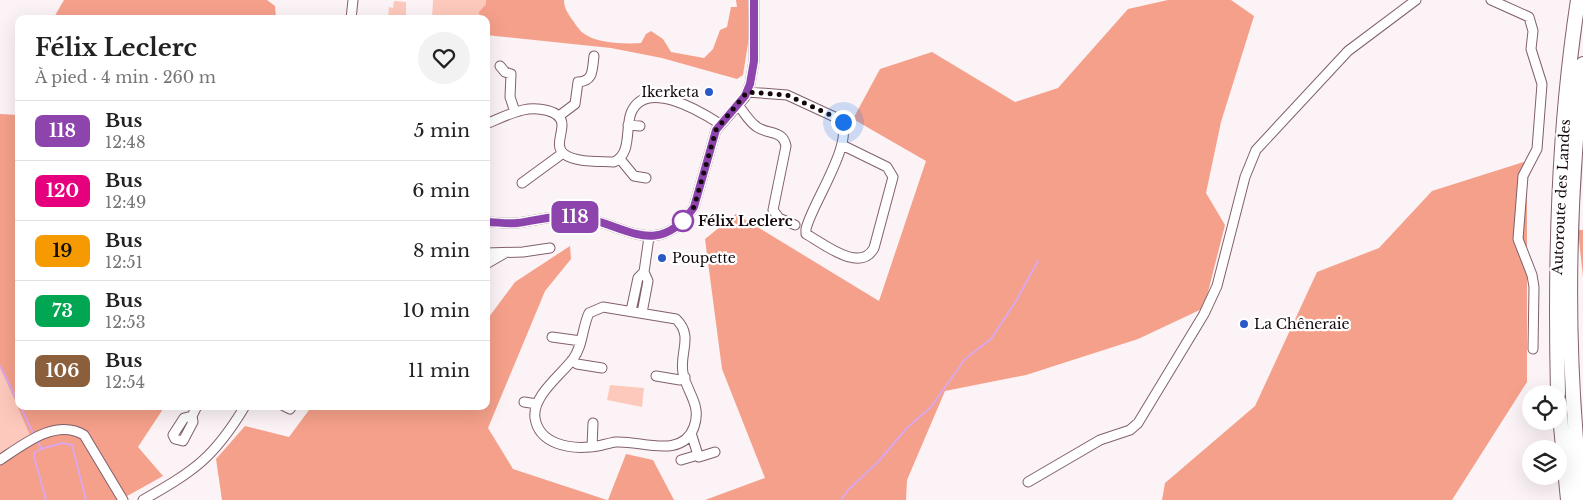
<!DOCTYPE html>
<html lang="fr">
<meta charset="utf-8">
<style>
body{margin:0;font-family:"Libre Baskerville",serif;background:#f2f2f2;color:#222;height:100vh;display:flex;flex-direction:column;font-size:19px;white-space:nowrap}
*{box-sizing:border-box;margin:0}
p{font-size:16px;color:#767676}
.icon{flex:none;width:28px;height:28px;fill:none;stroke:currentColor;stroke-width:2;stroke-linecap:round;stroke-linejoin:round}
.map{position:relative;flex:1;overflow:hidden}
.side{position:absolute;left:15px;top:15px;width:475px;height:395px;display:flex;flex-direction:column;background:#fff;border-radius:10px;box-shadow:0 5px 20px #0002}
.side>*{flex:none}
.badge{padding:0 10px;border-radius:8px;font-size:18px;line-height:32px}
.fabs{position:absolute;left:1522px;top:385px;display:grid;gap:10px}
.fabs a{display:grid;place-items:center;width:45px;height:45px;border-radius:50%;background:#fff;box-shadow:0 5px 20px #0002;font-size:25px}
.you{position:absolute;width:25px;height:25px;margin:-12px;border:4px solid #fff;border-radius:50%;background:#1a73e8;box-shadow:0 0 0 8px #1a73e833}
.map>.badge{position:absolute;translate:-50% -50%;box-shadow:0 0 0 2px #fff}
.round{display:grid;place-items:center;flex:none;width:52px;height:52px;border-radius:26px;background:#f2f2f2}
.headline{display:flex;align-items:center;justify-content:space-between;height:85px;padding:0 20px}
h1{font-size:24px;font-weight:700;line-height:38px}
ul{padding:0;list-style:none}
li{display:flex;align-items:center;gap:15px;height:60px;padding:0 20px;border-top:1px solid #e0e0e0}
li div{flex:1}
li b{display:block;font-size:19px}
li em{font-style:normal}
li .badge{min-width:55px;font-weight:700;text-align:center}
.map>svg:first-child{display:block}
.green{fill:#fdc9bc}
.forest{fill:#f5a08a}
.lines{fill:none;stroke-linecap:round;stroke-linejoin:round}
.stream{stroke:#dca7e9;stroke-width:2}
.minor-casing{stroke:#82606c;stroke-width:11}
.highway-casing{stroke:#82606c;stroke-width:16}
.minor{stroke:#fff;stroke-width:9}
.highway{stroke:#fff;stroke-width:14}
.line-casing{stroke:#fff;stroke-width:11}
.line{stroke:#8e44ad;stroke-width:8}
.walk{stroke:#14080c;stroke-width:5;stroke-dasharray:0 9}
.poi-dot{fill:#2959c7;stroke:#fff;stroke-width:2}
.stop-dot{fill:#fff;stroke:#8e44ad;stroke-width:2.5}
.labels{text-anchor:middle;dominant-baseline:central;stroke-width:4.5;stroke-linejoin:round;paint-order:stroke}
.poi-label{font-size:14px;fill:#14080c;stroke:#fff;text-anchor:start}
.street-label{font-size:14px;fill:#14080c;stroke:#fff}
.stop-label{font-size:14px;font-weight:bold;fill:#14080c;stroke:#fff;text-anchor:start}
</style>
<div class="map">
<svg width="1583" height="500" viewBox="0 0 1583 500">
<rect width="100%" height="100%" fill="#fbf3f5"/>
<path class="green" d="M 433,0 L 486,0 L 486,4 L 480,12 L 480,19 L 432,19 Z
M 394,1 L 406,2 L 406,19 L 388,19 L 389,7 L 393,8 Z
M 0,367 L 32,437 L 0,456 Z
M 610,385 L 644,388 L 642,407 L 607,400 Z"/>
<path class="forest" d="M 64,0 L 267,0 L 275,6 L 276,19 L 53,19 Z
M 486,0 L 564,0 C 564,7 567,12 571,18 C 574,22 579,30 583,33 C 597,44 625,44 641,43 L 646,34 L 651,31 L 663,39 L 671,52 L 704,58 L 713,49 L 720,30 L 727,27 L 731,7 L 737,7 L 736,0 L 748,0 L 750,31 L 743,75 L 737,79 L 662,58 L 611,48 L 486,35 L 486,19 L 480,19 L 479,12 L 486,4 Z
M 1168,0 L 1231,0 L 1254,16 L 1221,122 L 1206,193 L 1225,225 L 1204,308 L 1138,339 L 1026,375 L 945,391 L 907,480 L 906,500 L 705,500 L 765,478 L 722,369 L 705,239 L 736,214 L 879,301 L 926,161 L 853,119 L 880,69 L 932,52 L 1015,102 L 1058,88 L 1128,9 Z
M 0,114 L 19,115 L 19,406 L 165,406 L 138,447 L 163,476 L 120,500 L 0,500 L 0,456 L 31,437 L 0,367 Z
M 1527,161 L 1527,382 L 1452,500 L 1162,500 L 1165,483 L 1255,406 L 1317,272 L 1379,248 L 1432,191 Z
M 1578,230 L 1583,230 L 1583,277 Z
M 570,246 L 571,259 L 545,291 L 488,428 L 513,469 L 607,500 L 222,500 L 216,459 L 245,426 L 289,437 L 312,406 L 486,406 L 486,321 L 515,282 Z
M 626,454 L 653,460 L 674,500 L 608,500 Z"/>
<g class="lines">
<path class="stream" d="M 0,366 L 19,404
M 20,406 L 34,435
M 37,439 L 41,449 L 34,453 L 34,457 L 46,500
M 41,449 L 62,443 L 72,445 L 86,500
M 841,500 L 848,490 L 878,462 L 907,428 L 931,407 L 965,359 L 991,339 L 1016,301 L 1038,261"/>
<defs>
<path id="minor" d="M 1491,0 L 1529,17 L 1533,31 L 1531,49 L 1542,84 L 1537,149 L 1523,176 L 1518,239 L 1532,275 L 1534,287 L 1533,349
M 351,19 L 353,0
M 500,66 L 505,72 L 511,74 L 510,97 L 515,112
M 747,92 L 787,95 L 839,119 C 858,138 811,205 806,229 L 806,234 C 823,243 860,274 874,248 L 893,177 L 887,167 L 842,145
M 738,105 C 744,112 749,122 757,127 C 769,135 783,130 786,146 L 773,210 L 779,218 L 795,225
M 559,116 L 575,104 L 578,82 C 594,81 592,70 594,56
M 486,124 C 498,119 510,113 523,110 C 535,107 562,109 562,125 C 562,135 555,147 564,154 C 576,163 600,161 614,162 C 632,154 625,129 631,113 C 645,78 700,111 720,124
M 628,125 L 640,126
M 620,159 L 634,176 L 646,178
M 522,183 L 563,153
M 486,222 C 496,222 507,224 517,223 C 534,221 550,216 567,216 C 618,216 654,266 694,207 L 716,130 L 745,97 L 750,84 L 754,61 L 754,0
M 486,253 L 523,252 L 550,248
M 486,264 L 505,253
M 603,307 L 676,319 C 694,336 679,353 683,373 C 687,393 702,405 694,427 C 682,460 640,440 616,442 C 607,443 599,447 590,447 C 569,449 539,444 535,418 C 532,396 561,375 573,359 C 583,346 582,328 589,313 Z
M 631,311 L 638,278 L 644,272 L 649,237
M 642,313 L 648,281 L 644,272
M 552,337 L 581,341
M 572,360 L 577,364 L 602,368
M 656,376 L 680,380 L 685,377
M 524,402 L 537,404
M 284,406 L 290,409 L 292,406
M 192,416 L 184,418 L 173,435 L 175,439 L 183,441 L 193,422 L 192,416 L 197,406
M 592,447 L 593,423
M 698,455 L 699,457 L 715,452
M 0,460 C 24,444 56,418 84,435 L 123,500
M 681,460 L 698,455 L 691,433
M 1028,482 L 1100,440 L 1130,430 L 1138,423 L 1204,314 L 1217,286 L 1245,177 L 1256,150 L 1348,51 L 1416,0
M 143,500 C 194,471 214,458 245,406"/>
<path id="highway" d="M 1558,394 C 1555,262 1558,130 1578,0
M 1559,405 L 1568,500
M 1582,500 C 1565,355 1567,209 1583,64"/>
</defs>
<use href="#minor" class="minor-casing"/>
<use href="#highway" class="highway-casing"/>
<use href="#minor" class="minor"/>
<use href="#highway" class="highway"/>
</g>
<g class="lines">
<defs>
<path id="line" d="M 486,222 C 496,222 507,224 517,223 C 534,221 550,216 567,216 C 618,216 654,266 694,207 L 716,130 L 745,96 L 750,84 L 754,61 L 754,0"/>
</defs>
<use href="#line" class="line-casing"/>
<use href="#line" class="line"/>
<path class="walk" d="M 683,221 L 679,224 L 694,207 L 716,130 L 747,92 L 787,95 L 839,119 L 843,122"/>
</g>
<g class="poi-dot">
<circle cx="709" cy="92" r="5"/>
<circle cx="662" cy="258" r="5"/>
<circle cx="1244" cy="324" r="5"/>
</g>
<circle class="stop-dot" cx="683" cy="221" r="10"/>
<g class="labels">
<g class="poi-label">
<text x="699" y="92" text-anchor="end">Ikerketa</text>
<text x="672" y="258">Poupette</text>
<text x="1254" y="324">La Chêneraie</text>
</g>
<g class="street-label">
<text transform="translate(1561 197) rotate(-87)">Autoroute des Landes</text>
</g>
<g class="stop-label">
<text x="698" y="221">Félix Leclerc</text>
</g>
</g>
</svg>
<div class="fabs">
<a><svg class="icon" aria-label="locate" viewBox="0 0 24 24"><circle cx="12" cy="12" r="6"/><path d="M12 2v4M12 18v4M2 12h4M18 12h4"/></svg></a>
<a><svg class="icon" aria-label="layers" viewBox="0 0 24 24"><path d="M12 4l9 5-9 5-9-5zM3 14l9 5 9-5"/></svg></a>
</div>
<div class="you" style="left:843px;top:122px"></div>
<b class="badge" style="left:575px;top:217px;background:#8e44ad;color:#fff">118</b>
<section class="side">
<div class="headline"><div><h1>Félix Leclerc</h1><p>À pied · 4 min · 260 m</p></div><a class="round"><svg class="icon" aria-label="heart" viewBox="0 0 24 24"><path d="M12 20l-8-8c-3-5 5-10 8-4 3-6 11-1 8 4z"/></svg></a></div>
<ul>
<li><span class="badge" style="background:#8e44ad;color:#fff">118</span><div><b>Bus</b><p>12:48</p></div><em>5 min</em></li>
<li><span class="badge" style="background:#e6007e;color:#fff">120</span><div><b>Bus</b><p>12:49</p></div><em>6 min</em></li>
<li><span class="badge" style="background:#f59a00;color:#111">19</span><div><b>Bus</b><p>12:51</p></div><em>8 min</em></li>
<li><span class="badge" style="background:#00a651;color:#fff">73</span><div><b>Bus</b><p>12:53</p></div><em>10 min</em></li>
<li><span class="badge" style="background:#8b5e3c;color:#fff">106</span><div><b>Bus</b><p>12:54</p></div><em>11 min</em></li>
</ul>
</section>
</div>
